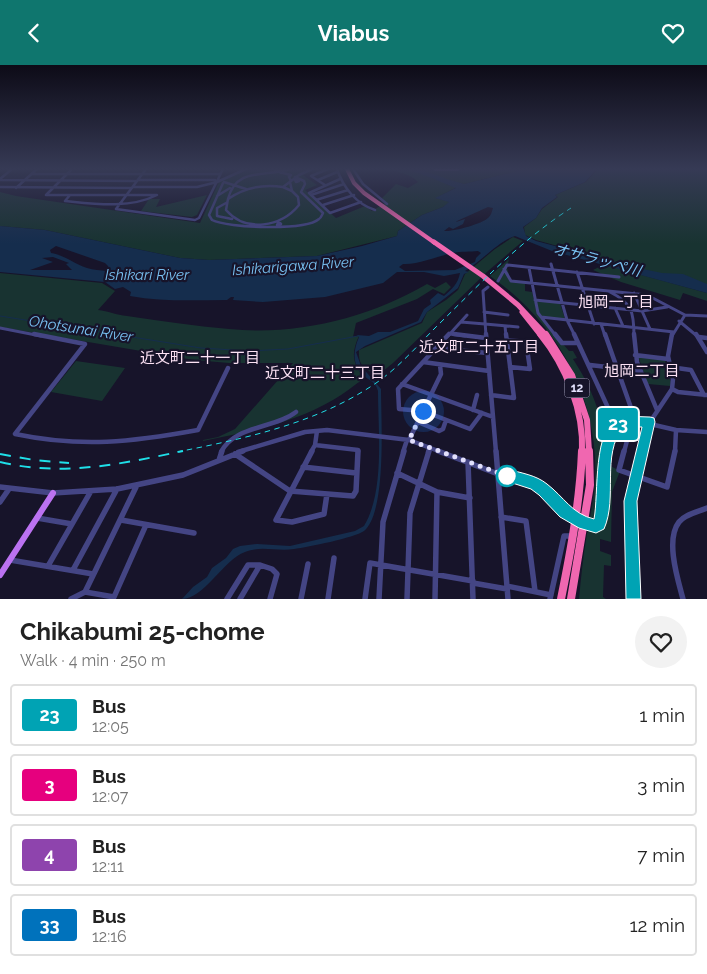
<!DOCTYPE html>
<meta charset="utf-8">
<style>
body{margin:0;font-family:Raleway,"Noto Sans JP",sans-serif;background:#f2f2f2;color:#222;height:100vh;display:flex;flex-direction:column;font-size:19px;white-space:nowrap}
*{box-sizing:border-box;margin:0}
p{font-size:16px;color:#767676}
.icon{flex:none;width:28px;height:28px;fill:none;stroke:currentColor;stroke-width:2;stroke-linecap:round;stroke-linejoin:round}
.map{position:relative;height:534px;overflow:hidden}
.side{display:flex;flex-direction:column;background:#fff;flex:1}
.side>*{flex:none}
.badge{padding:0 10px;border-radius:4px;font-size:18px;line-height:32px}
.you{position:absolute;width:25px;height:25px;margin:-12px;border:4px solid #fff;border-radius:50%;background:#1a73e8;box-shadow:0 0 0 8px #1a73e833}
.map>.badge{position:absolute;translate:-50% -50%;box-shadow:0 0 0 2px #fff}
.round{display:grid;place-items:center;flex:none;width:52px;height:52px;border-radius:26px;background:#f2f2f2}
.head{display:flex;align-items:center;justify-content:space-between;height:85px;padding:0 20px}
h1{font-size:24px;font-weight:700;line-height:38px}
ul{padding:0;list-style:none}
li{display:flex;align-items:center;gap:15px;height:62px;margin:0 10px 8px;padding:0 10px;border:2px solid #e0e0e0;border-radius:5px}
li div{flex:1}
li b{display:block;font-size:19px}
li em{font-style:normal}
li .badge{min-width:55px;font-weight:700;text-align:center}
header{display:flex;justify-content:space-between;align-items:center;height:65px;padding:0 20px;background:#0f766e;color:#fff;font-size:22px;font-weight:700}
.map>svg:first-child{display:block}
.green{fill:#183331}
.water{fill:#152d4d;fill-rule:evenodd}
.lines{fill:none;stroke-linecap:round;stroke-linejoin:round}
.stream{stroke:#152d4d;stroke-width:1}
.river{stroke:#152d4d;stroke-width:4}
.minor-far3{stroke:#444584;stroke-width:2.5}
.minor-far2{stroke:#444584;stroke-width:3}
.minor-far1{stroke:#444584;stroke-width:4.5}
.minor{stroke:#444584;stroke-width:5.5}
.major-far1{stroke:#bb72f1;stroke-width:3}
.major{stroke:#bb72f1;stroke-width:6}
.highway-far3{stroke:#f067b0;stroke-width:4}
.highway-far2{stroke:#f067b0;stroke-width:5}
.highway-far1{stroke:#f067b0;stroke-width:6}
.highway{stroke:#f067b0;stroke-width:8}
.rail-far1{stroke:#1fdfe8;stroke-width:1;stroke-dasharray:5.5 4.5;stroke-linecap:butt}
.rail{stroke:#1fdfe8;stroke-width:2;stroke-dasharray:11 9;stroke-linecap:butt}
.line{fill:#00a3b4;stroke:#fff}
.walk{stroke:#e2e0fc;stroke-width:5;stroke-dasharray:0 9}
.stop-dot{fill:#fff;stroke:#00a3b4;stroke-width:2.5}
.labels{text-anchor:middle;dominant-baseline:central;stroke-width:4.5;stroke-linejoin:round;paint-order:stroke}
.shield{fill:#17142a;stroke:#a5a3bd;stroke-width:1}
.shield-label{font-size:12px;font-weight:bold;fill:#e2e0fc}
.water-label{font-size:15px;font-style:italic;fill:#78c0f1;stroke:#17142a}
.neighbourhood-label{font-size:15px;fill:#fce2f4;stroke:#17142a}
</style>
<header><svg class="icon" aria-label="back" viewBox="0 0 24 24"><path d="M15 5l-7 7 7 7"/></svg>Viabus<svg class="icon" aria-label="heart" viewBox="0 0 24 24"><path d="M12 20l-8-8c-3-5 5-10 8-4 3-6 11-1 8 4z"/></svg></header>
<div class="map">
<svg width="707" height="534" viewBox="0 0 707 534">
<rect width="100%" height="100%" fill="#17142a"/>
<path class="green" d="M 248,104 L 319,104 L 303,110 L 317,120 L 305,125 L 336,153 L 365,141 L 372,146 L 385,138 L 382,133 L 396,119 L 408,123 L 418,117 C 410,108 396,107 385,104 L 526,104 L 464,119 L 440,113 L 448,120 L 457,122 L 436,133 L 450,137 L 443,142 L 422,150 L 398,166 L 397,171 L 317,191 L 209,195 L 180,193 L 45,165 L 0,161 L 0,127 L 16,131 L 200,158 L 219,117 Z
M 598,104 L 707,104 L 707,223 L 536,175 L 525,170 L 524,162 L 536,153 L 542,144 L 558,132 L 555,130 L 586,117 Z
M 207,130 L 197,150 L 192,152 L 141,146 L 149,134 L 160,134 L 156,142 Z
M 513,172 L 523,176 L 488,206 L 393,298 L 377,311 C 365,303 358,302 359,285 L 422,258 L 427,247 L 446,235 L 458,225 L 465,209 L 495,184 Z
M 509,194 L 507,203 L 511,216 L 525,218 L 525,226 L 532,227 L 534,235 L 560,238 L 565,254 L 540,252 L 569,286 L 573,286 L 577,293 L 573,294 C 588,317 602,346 603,374 L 608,375 L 601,396 L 620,406 L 612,427 L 611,477 L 600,474 L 600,486 L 611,490 L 611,501 L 604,500 L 603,532 L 606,534 L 579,534 C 581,513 583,491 587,469 C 590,452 594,434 595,417 C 600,334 557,257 490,211 Z
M 609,201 L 707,228 L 707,236 L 683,228 L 680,235 L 621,217 L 593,205 L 599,202 Z
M 0,208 L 102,218 L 115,226 L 98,245 C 108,246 116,250 127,251 C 161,256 195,261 229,264 C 296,271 369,253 427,219 L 435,223 L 446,217 L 451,222 L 444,229 L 433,224 L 417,234 L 356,258 L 353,272 L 359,271 C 351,288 352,299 365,313 C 354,320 344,329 333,335 C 294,358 247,367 203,376 L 203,375 L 218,372 L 235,364 L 293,298 L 229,298 L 194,295 L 0,262 Z
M 638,291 L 665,295 L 671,317 L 670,321 L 648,319 Z
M 76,296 L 125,303 L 102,336 L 51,327 Z"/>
<path class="water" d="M 526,104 L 597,104 L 585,117 L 555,130 L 557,132 L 542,143 L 536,153 L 523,162 L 526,171 L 536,176 L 643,204 L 662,208 L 683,209 L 707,219 L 707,228 L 552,186 L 515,171 C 498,176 481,197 465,206 L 469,207 L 464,209 L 458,223 L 427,247 L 421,257 L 365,281 L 356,287 L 361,301 L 381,324 C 381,354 387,447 364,466 C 354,473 308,482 294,484 C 277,487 262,480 245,487 C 223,495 204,534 182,534 L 193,522 L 207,512 L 212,503 L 226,493 L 233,484 L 240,481 L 257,479 L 290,481 L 355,466 L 364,461 C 385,426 378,366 378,326 C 376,319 373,317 368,314 C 352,303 352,288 359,272 L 357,270 L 369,271 L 378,267 L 390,267 L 418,256 L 424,244 L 431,239 L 430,235 L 438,228 L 444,231 C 452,224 458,219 460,208 L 444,211 L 424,207 L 397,207 L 383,218 L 325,232 L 263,237 L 233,235 L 234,232 L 231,232 L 227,235 C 195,235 162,237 130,231 L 131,227 L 123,222 L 115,224 L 105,217 L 0,207 L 0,161 L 45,165 L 180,193 L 209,195 L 317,191 L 362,181 L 397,171 L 398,166 L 422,150 L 443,142 L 449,137 L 435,133 L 456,123 L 436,115 L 440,112 L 464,119 ZM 488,142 L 493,143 C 492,146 491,151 488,153 C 482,159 452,167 444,166 L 449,162 L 453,164 L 463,159 L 465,154 L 456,157 L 457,156 ZM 56,181 L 105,198 L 108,201 L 107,206 C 101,205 93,205 87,203 C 74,199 67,191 51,188 L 50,185 ZM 478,186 L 481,188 L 476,193 L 475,197 L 455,205 L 405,206 L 399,202 L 403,199 C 418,200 437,191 453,188 C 461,186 470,187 478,186 ZM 53,192 L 69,198 L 66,199 L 72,205 L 30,205 L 53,197 L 42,193 Z"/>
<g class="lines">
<path class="stream" d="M 0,251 L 201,283 L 249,286 L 288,284 L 358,271"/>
<path class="river" d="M 413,104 L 444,115"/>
<path class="minor-far3" d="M 146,104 L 116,144 L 195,155 L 199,153 L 223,104
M 273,104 L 281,108
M 337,104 C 343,122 356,139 375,145
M 353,104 L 363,119 L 387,139
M 283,108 L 291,110 L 289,112 L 291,116
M 32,109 L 220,109
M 0,114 L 12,104
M 340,114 L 309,128 L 330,148 L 361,137
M 0,115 L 137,116
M 138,115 L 215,115
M 295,115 L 299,116 L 296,117 Z
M 318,115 L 337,107
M 224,117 L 246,124
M 290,117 L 292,126 L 283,122 L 299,110 L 312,104
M 223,118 L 209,150 L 212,155 C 228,163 305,166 319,154 C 321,153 322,150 323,148 L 301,127 L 305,119 L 304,116 L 295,112
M 325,120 L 311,111 L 328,104
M 0,122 L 132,123
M 133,122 L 197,122 L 217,117 L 246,104
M 283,122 C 263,119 245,122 228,134 L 226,145 C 246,168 281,162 299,140 L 298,132 L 292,126
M 16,123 L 37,104
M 46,130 L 126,130
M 46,130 L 72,104
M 70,130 L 65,136 C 95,139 129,144 157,130 L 127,130
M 311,130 L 344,119
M 217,131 L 230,123
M 228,134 C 236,102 265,112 290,104
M 316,135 L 348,125
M 226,138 L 217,143 L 217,151 L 232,154
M 323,140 L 354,130
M 278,158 L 280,158 L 281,159 L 277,160 Z"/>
<path class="minor-far2" d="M 551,199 L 567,255 L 575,271
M 529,203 L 538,248 L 556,271
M 504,204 L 511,216 L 647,230 L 685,250
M 577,207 L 594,259
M 498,216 L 507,200 L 619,212
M 610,227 C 632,238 634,247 634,271
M 634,228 L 650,264
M 535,235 L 642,246 L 667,242
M 615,243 L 623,261
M 484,247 L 508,250
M 685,250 L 707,251
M 541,252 L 674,267
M 679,256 L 697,271
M 461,257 L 485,259
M 485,259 L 518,262
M 601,259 L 605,271
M 505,261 L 506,271
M 0,263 L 41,271
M 450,269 L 465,271
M 448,271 L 467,250
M 486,271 L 483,226 L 488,222
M 672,271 L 685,250"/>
<path class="minor-far1" d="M 34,269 L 85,279 L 15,369 C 82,383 132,377 198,365 L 228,303
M 449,269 L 398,324 L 399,344 L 423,346 L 470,364 L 482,348
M 454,269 L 486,273
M 486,269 L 496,387
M 555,269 L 562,278 L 578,278
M 574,269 L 616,360
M 605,269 L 636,357
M 634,269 L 637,297 L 657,345
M 696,269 L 707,287
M 699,272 L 707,273
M 507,275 L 526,277 L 530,304 L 510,302
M 438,283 L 487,288
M 635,290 L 668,294
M 423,297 L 489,306
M 590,300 L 641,306
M 670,302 L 691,305 L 704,330
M 402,319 L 493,352
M 672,324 L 678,327 L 707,330
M 491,330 L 514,333 L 506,269
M 473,345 L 477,330
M 418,357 L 439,366 L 443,364 L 446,355
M 650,359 L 676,365 L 707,367
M 409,375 L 441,309 L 440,300
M 315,380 L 358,385 L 358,387
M 221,387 C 235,360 274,364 296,347
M 238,387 L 305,367 L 327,365 L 409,375 L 441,387
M 311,387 L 315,380 L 317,366
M 403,387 L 407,375
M 428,387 L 430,382
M 606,387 L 613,365 L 620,357 L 650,357
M 624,387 L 632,357
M 643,387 L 650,357 L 672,324 L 673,314 L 668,291 L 672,269
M 675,387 L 676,365"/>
<path class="minor" d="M 312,386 L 276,455 L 292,457 L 324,449 L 327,429
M 438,386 L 498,409 L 523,414 L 544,425 L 565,447 L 576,454
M 496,386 L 508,534
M 624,386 L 619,405 L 667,422 L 675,386
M 235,389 L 290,426 L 353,431 L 356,426 L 358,386
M 219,395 L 222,386
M 468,397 L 473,534
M 303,402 L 356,408
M 397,408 L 437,427 L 470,433
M 0,422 L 53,428 L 117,424 L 183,410 L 243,386
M 0,437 L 9,424
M 501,452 L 526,456 L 535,526
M 37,453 L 72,459
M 121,455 L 194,468
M 584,459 L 596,461 L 599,459 L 606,386
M 10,495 L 93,509
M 48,501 L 91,426
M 73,505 L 117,424
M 473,518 L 507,524
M 507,521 L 551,530
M 85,527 L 114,532 L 146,460
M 71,534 L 85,527 L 137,420
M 227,534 L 248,500 L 260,500
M 240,534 L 260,500 L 272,504 L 277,509 L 270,534
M 301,534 L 308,499
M 328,534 L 334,493
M 365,534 L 370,498 L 473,516
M 379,534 L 383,457 L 404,386
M 407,534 L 410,448 L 429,386
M 435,534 L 437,427
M 550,534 L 564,471 L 572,471
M 634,534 L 631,436 L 643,386
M 683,534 C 678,515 665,475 679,457 C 685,449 698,447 707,443"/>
<path class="major-far1" d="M 435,104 L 458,104"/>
<path class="major" d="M 0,510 L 53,428"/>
<path class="highway-far3" d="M 347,104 L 354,118 L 364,128 L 435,178"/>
<path class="highway-far2" d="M 434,177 L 483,211 L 518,240 L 547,271
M 522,247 L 541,271"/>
<path class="highway-far1" d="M 540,269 C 566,301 584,346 582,387
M 546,269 L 572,310 L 587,355 L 589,387"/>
<path class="highway" d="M 561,534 C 571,485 580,436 582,386
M 571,534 L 590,420 L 589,386"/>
<path class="rail-far1" d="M 177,387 C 247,373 319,358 379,316 C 401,300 419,279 437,261 C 480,219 520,176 571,143"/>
<path class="rail" d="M 0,389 L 34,395 L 69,398
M 0,397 C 62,412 121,399 183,386"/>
</g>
<linearGradient id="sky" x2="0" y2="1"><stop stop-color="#0d0b17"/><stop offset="0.58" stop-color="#363a55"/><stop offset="1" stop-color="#363a55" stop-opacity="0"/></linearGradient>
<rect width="707" height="179" fill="url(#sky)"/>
<path class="line" d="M 620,351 L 650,352 L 654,353 L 655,357 L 637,436 L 641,534 L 626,534 L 624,436 L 642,362 L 623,362 C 601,391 618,432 604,464 L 596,468 L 579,463 L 560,452 L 539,430 L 531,424 L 503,415 L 501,411 L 503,406 L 507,404 C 521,408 536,410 547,419 C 564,432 572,449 594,454 C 599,430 592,362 620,351 Z"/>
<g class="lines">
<path class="walk" d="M 423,346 L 409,375 L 507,411"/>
</g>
<circle class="stop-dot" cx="507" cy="411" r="10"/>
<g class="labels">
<rect class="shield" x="564.5" y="313.5" width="25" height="19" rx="4"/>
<g class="shield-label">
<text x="577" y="323">12</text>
</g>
<g class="water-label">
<text transform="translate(597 195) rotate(15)">オサラッペ川</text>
<text transform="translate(293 201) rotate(-4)">Ishikarigawa River</text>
<text x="147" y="210">Ishikari River</text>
<text transform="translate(81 264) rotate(9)">Ohotsunai River</text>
</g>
<g class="neighbourhood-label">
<text x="616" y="237">旭岡一丁目</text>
<text x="479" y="282">近文町二十五丁目</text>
<text x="200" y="293">近文町二十一丁目</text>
<text x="642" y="306">旭岡二丁目</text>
<text x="325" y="308">近文町二十三丁目</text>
</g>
</g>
</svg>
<div class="you" style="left:423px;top:346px"></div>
<b class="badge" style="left:618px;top:359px;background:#00a3b4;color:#fff">23</b>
</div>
<section class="side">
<div class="head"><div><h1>Chikabumi 25-chome</h1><p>Walk · 4 min · 250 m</p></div><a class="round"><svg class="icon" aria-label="heart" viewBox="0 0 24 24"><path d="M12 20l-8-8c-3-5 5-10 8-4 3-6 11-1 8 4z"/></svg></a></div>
<ul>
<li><span class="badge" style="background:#00a3b4;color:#fff">23</span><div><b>Bus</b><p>12:05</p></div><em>1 min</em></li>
<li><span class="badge" style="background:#e6007e;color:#fff">3</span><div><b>Bus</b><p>12:07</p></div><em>3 min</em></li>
<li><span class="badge" style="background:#8e44ad;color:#fff">4</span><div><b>Bus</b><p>12:11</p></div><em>7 min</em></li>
<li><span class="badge" style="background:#0072bc;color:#fff">33</span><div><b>Bus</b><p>12:16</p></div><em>12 min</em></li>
</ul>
</section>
